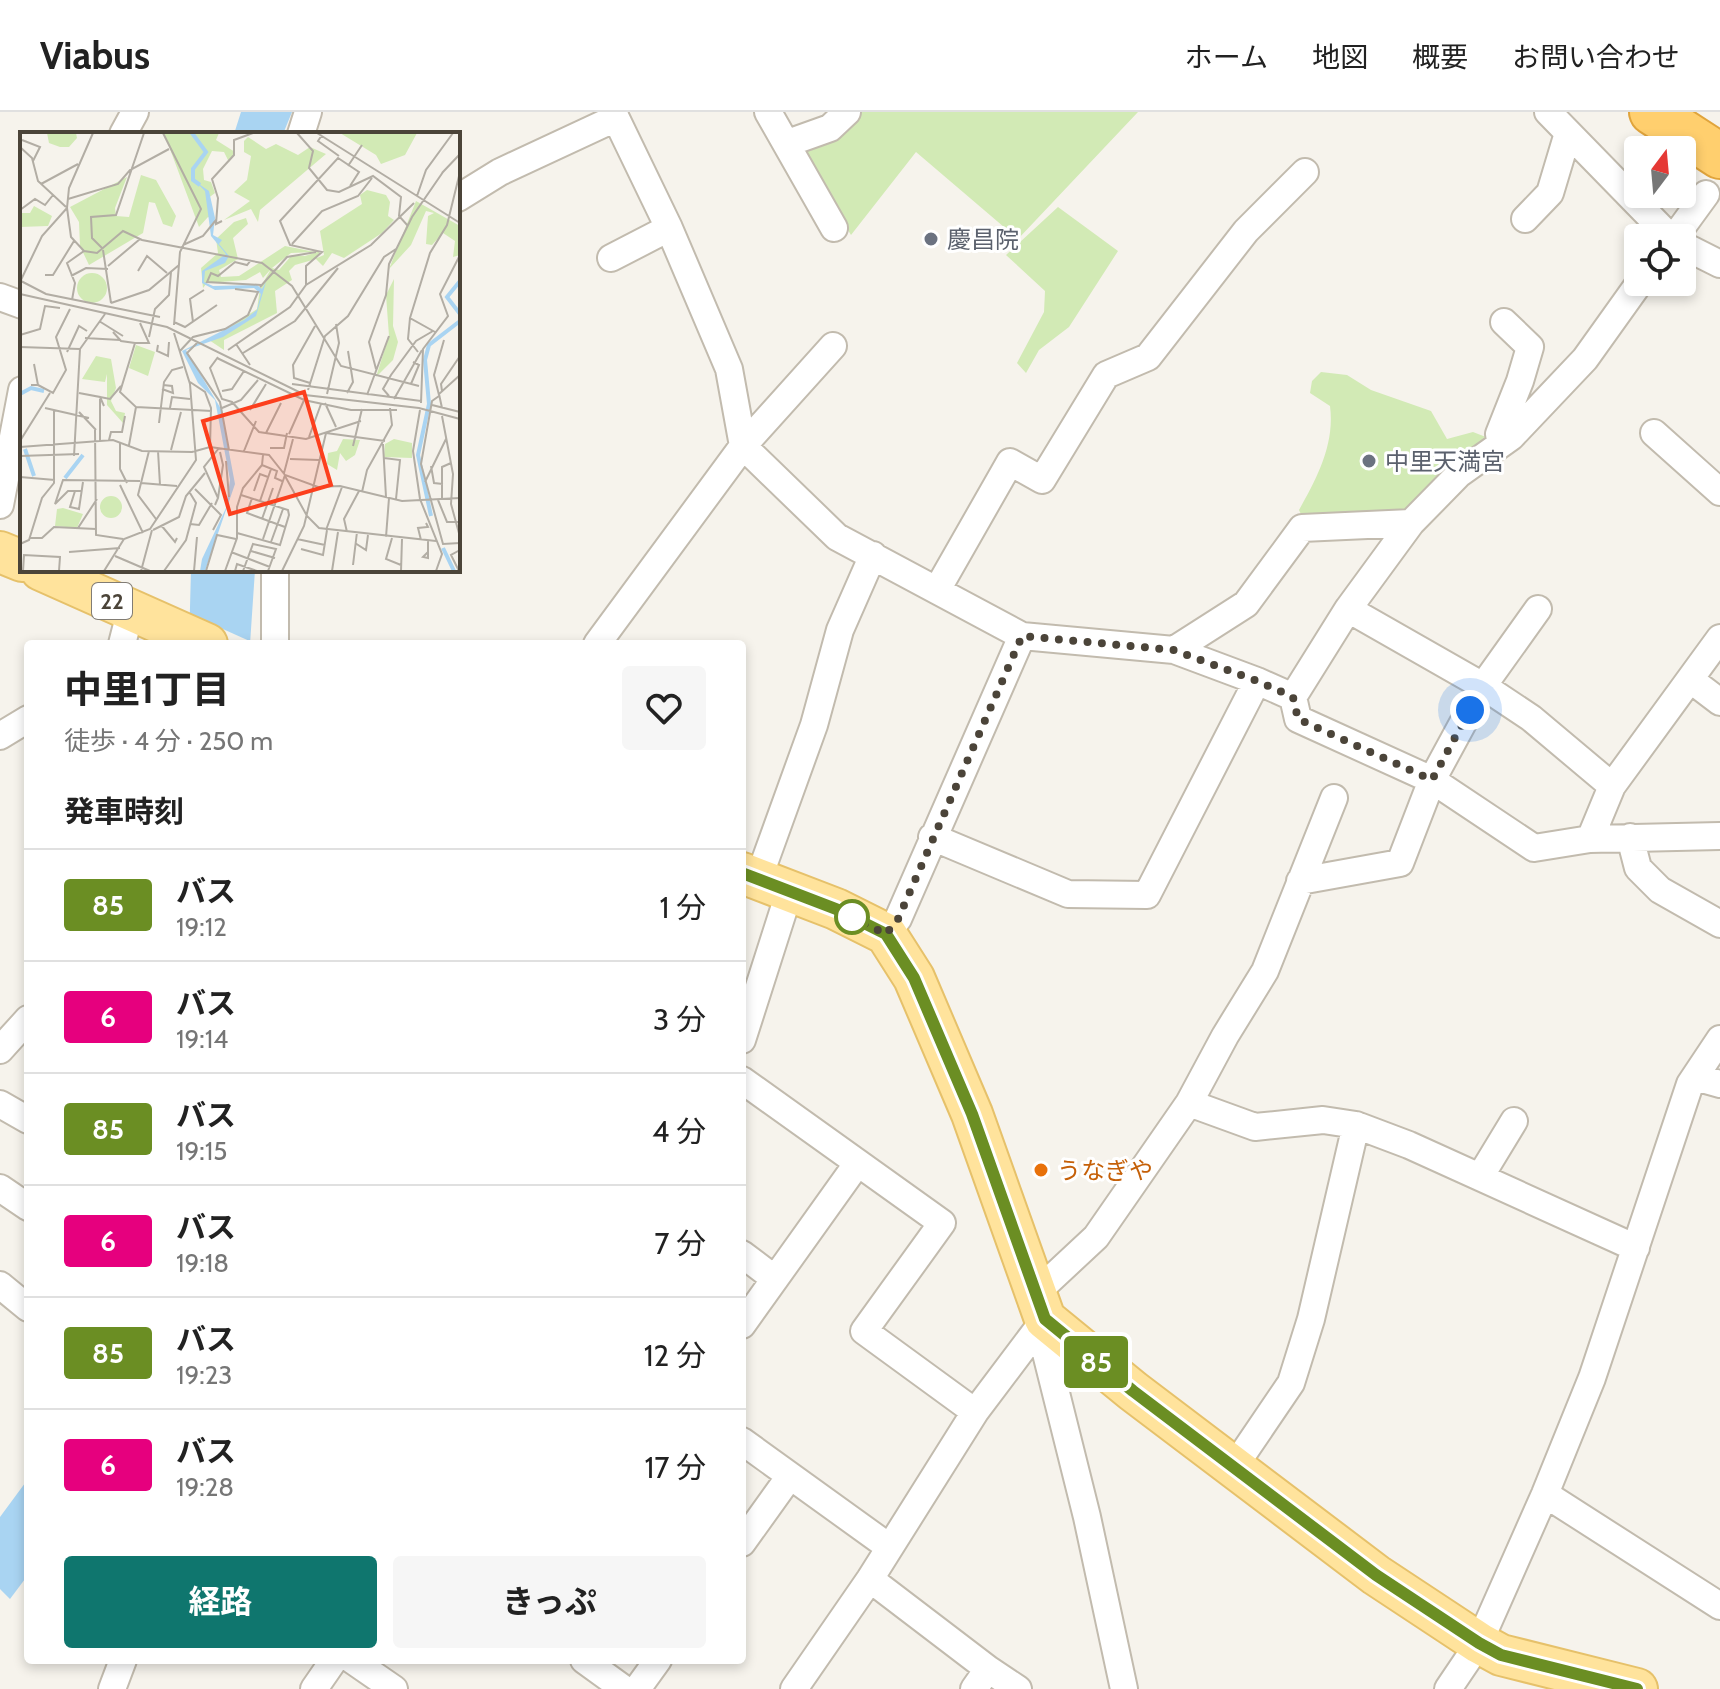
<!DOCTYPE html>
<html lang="ja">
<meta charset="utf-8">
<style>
body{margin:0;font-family:Cabin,"Noto Sans JP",sans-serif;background:#f6f6f6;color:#222;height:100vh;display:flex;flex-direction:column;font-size:30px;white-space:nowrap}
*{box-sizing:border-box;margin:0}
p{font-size:26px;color:#767676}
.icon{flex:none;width:44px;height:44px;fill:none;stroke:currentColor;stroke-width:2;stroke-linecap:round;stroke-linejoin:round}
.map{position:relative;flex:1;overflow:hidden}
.panel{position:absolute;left:24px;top:528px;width:722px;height:1024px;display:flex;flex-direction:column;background:#fff;border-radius:8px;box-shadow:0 4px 12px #0003}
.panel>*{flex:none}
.badge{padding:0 16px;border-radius:6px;font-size:28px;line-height:52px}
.needle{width:52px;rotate:16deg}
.controls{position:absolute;left:1624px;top:24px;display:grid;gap:16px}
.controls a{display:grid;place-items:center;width:72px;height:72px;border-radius:8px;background:#fff;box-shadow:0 4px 12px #0003;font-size:40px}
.you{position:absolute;width:40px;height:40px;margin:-20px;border:6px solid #fff;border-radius:50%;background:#1a73e8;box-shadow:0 0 0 12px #1a73e833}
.map>.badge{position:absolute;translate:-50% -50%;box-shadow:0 0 0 4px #fff}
h2{padding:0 40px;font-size:30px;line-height:72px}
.round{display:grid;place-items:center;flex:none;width:84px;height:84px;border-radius:8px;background:#f6f6f6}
.overview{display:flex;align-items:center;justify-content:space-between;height:136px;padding:0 40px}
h1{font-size:38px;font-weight:700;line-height:60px}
.cta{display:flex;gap:16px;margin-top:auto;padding:16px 40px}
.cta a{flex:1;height:92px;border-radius:8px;background:#0f766e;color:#fff;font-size:32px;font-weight:700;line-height:92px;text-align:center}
.cta a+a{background:#f6f6f6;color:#222}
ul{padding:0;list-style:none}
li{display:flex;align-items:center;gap:24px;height:112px;padding:0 40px;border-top:2px solid #e0e0e0}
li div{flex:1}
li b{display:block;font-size:30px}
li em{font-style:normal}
li .badge{min-width:88px;font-weight:700;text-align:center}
header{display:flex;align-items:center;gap:48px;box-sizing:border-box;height:112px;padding:0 40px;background:#fff;border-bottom:2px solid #e0e0e0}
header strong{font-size:38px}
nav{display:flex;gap:44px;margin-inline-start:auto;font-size:28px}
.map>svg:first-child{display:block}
.green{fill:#d2eab5}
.water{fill:#a9d4f2}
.pier{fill:#f6f3ec}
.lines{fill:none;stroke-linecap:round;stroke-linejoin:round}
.minor-casing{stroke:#c2bbae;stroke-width:30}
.primary-casing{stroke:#e6c16a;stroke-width:44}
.motorway-casing{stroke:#e0a43c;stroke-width:48}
.minor{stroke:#fff;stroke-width:26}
.primary{stroke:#ffe39c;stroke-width:40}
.motorway{stroke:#ffcf6e;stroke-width:44}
.line-casing{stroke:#fff;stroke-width:18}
.line{stroke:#6b8e23;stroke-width:12}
.walk{stroke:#4b4439;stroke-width:8;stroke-dasharray:0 14.4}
.worship-dot{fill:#6b7280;stroke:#fff;stroke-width:3}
.stop-dot{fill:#fff;stroke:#6b8e23;stroke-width:4}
.food-dot{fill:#e8710a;stroke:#fff;stroke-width:3}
.labels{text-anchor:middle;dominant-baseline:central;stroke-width:6;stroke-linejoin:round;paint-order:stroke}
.shield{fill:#fff;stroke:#817c74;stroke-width:2}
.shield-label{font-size:22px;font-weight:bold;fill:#4b4439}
.worship-label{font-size:24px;fill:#5b616d;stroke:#fff;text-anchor:start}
.food-label{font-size:24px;fill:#c56008;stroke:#fff;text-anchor:start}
.inset-river{fill:none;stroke:#a9d4f2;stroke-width:4}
.inset-road{fill:none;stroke:#b2ada4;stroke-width:2}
.view{fill:#fc3f1d;fill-opacity:0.15;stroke:#fc3f1d;stroke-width:4}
.inset-edge{fill:none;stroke:#4b4439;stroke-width:4}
</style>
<header>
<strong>Viabus</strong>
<nav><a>ホーム</a><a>地図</a><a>概要</a><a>お問い合わせ</a></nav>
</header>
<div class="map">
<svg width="1720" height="1577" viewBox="0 0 1720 1577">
<rect width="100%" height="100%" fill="#f6f3ec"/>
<path class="green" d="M 839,0 L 1138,0 L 1018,127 L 916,40 L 851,123 L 798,36 Z
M 1058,95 L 1118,139 L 1069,215 L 1039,238 L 1026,261 L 1017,251 L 1044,200 L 1045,179 L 1006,143 Z
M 1321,260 L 1347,263 L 1371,278 L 1431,299 L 1447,327 L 1473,320 L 1491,327 L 1409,405 L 1307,415 L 1299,398 C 1317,366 1335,332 1330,294 L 1310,281 L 1312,269 Z"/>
<path class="water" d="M 241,0 L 292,0 L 283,22 L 234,22 Z
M 191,458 L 255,458 L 250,532 L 189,532 Z
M 28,1367 L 28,1463 L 10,1487 L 0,1477 L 0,1405 Z"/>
<path class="pier" d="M 185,500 L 254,531 L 254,532 L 185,532 Z"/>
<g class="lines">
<defs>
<path id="minor" d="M 613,0 L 669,116 L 729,257 L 743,334 L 837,425 L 1022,524 L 1174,538 L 1257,569 L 1293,585
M 768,0 L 834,116
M 1548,0 L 1671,126
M 123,22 L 135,0
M 301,22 L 308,0
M 788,31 L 830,16 L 847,0
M 458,86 L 500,60 L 616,6
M 1525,107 L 1550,81 L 1568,21
M 1674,126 L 1706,82
M 1682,133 L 1720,152
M 611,146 L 669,116
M 1640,170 L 1585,247 L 1511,325 L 1459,362 L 1411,411 L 1348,497 L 1293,585 L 1298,607 L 1432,668 L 1534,736 L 1590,727 L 1720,724
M 0,185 L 22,193
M 1504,210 L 1530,235 L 1520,269 L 1499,322 L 1504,330
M 1654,321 L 1720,380
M 0,393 L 22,278
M 937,478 L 1010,350 L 1042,368 L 1106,263 L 1148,245 L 1246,119 L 1305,60
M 1348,497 L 1483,574 L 1531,606 L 1612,674
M 122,532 L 131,497
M 275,532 L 275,458
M 597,532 L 743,334 L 833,234
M 1174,538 L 1246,492 L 1302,416 L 1411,411
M 1691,568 L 1720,590
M 0,624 L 28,607
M 932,725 L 1068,782 L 1147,783 L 1257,569
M 1630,725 L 1638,756 L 1660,778 L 1720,812
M 1590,727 L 1612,674 L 1720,526
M 758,768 L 814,613 L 840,518 L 873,443
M 1300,769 L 1400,751 L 1432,668 L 1483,574 L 1538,497
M 886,822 L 898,807 L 1022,524
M 742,928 L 789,781
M 0,938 L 28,907
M 1695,965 L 1720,972
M 742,968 L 942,1111 L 864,1219 L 975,1300
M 1189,991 L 1255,1015 L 1323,1008 L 1356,1013 L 1409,1033 L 1636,1136
M 0,992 L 28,1008
M 1480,1065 L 1514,1009
M 0,1076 L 28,1095
M 742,1142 L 775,1167
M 0,1173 L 28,1196
M 1037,1180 L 1096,1125 L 1189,991 L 1225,924 L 1265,859 L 1334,686
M 1045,1207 L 1043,1229 L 1087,1405 L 1124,1577
M 742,1213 L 857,1052
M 742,1329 L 889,1435
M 1234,1355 L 1291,1271 L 1311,1207 L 1356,1013
M 1545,1382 L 1720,1494
M 742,1431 L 790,1364
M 870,1467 L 988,1557 L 974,1577
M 352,1548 L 394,1577
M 584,1548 L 624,1577
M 988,1557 L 1018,1577
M 112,1577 L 123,1548
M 314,1577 L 334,1548
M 637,1577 L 658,1548
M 794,1577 L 870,1467 L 975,1300 L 1045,1207
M 1448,1577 L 1479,1531 L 1545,1382 L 1592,1266 L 1690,972 L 1720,927"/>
<path id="primary" d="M 0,440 L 22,449
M 41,458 L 207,532
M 742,761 L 836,797 L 886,822 L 914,866 L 972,1002 L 1045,1207 L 1133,1279 L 1376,1463 L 1479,1531 L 1501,1543 L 1637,1577"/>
<path id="motorway" d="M 1652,0 L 1720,44"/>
</defs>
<use href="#minor" class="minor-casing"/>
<use href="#primary" class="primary-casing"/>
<use href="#motorway" class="motorway-casing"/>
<use href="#minor" class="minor"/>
<use href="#primary" class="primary"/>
<use href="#motorway" class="motorway"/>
</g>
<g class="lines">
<defs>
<path id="line" d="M 742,761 L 836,797 L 886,822 L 914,866 L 972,1002 L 1045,1207 L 1133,1279 L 1376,1463 L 1479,1531 L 1501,1543 L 1637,1577"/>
</defs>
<use href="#line" class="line-casing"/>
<use href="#line" class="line"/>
<path class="walk" d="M 852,805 L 886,822 L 898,807 L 1022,524 L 1174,538 L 1257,569 L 1293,585 L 1298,607 L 1432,668 L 1470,598"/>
</g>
<g class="worship-dot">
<circle cx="931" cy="127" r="8"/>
<circle cx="1369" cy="349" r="8"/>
</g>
<circle class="stop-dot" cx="852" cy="805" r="16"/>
<circle class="food-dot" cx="1041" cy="1058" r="8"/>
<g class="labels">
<rect class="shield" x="92" y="471" width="40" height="36" rx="6"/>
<g class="shield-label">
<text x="112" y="489">22</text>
</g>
<g class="worship-label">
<text x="947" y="127">慶昌院</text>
<text x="1385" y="349">中里天満宮</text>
</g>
<g class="food-label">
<text x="1057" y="1058">うなぎや</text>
</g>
</g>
<g transform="translate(20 20)">
<rect width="440" height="440" fill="#f6f3ec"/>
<path d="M 27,1 L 56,1 L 57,6 L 49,15 L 40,15 L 29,11 ZM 144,1 L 199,1 L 196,8 L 215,20 L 209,30 L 204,20 L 192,19 L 183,37 L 184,48 L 191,50 L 195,61 L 187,67 L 194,87 L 188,85 L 179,95 ZM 320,1 L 397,1 L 385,23 L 361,32 L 356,23 ZM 228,5 L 246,17 L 256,12 L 278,23 L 290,15 L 306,22 L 240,78 L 238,90 L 231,77 L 204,88 L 230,69 L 214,60 L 227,48 L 231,24 L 224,20 L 224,9 ZM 121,43 L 136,48 L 156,84 L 152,95 L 143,92 L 135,71 L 129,70 L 123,101 L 69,133 L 60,114 L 59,90 L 50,75 L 107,45 L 95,76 L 96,84 L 109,85 ZM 347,58 L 366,63 L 370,70 L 368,84 L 374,88 L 362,101 L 324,126 L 312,121 L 303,134 L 296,127 L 275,133 L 269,139 L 272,148 L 255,159 L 257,181 L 204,208 L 204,218 L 189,208 L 237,177 L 240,156 L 251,137 L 243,146 L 240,140 L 226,148 L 187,151 L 183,156 L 181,136 L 198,121 L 196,107 L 214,90 L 226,86 L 228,92 L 213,106 L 218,127 L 199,138 L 201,145 L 219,144 L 265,114 L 295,120 L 271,121 L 252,136 L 259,138 L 272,123 L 285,124 L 300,119 L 297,126 L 304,123 L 300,99 L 342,72 L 340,63 ZM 396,69 L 440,94 L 440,123 L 433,125 L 435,109 L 423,101 L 412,113 L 406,112 L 408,84 L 414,81 L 406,79 L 391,113 L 369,137 ZM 14,74 L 32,84 L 28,94 L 0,95 L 0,81 L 10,81 ZM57 156a15 15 0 1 1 30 0a15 15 0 1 1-30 0ZM 374,147 L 373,194 L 378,210 L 373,228 L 356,245 L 369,204 L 366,163 ZM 116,213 L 135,220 L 128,244 L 109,236 ZM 76,224 L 91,227 L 96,256 L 91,269 L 96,279 L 105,281 L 103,291 L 87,273 L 87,242 L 85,250 L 62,247 ZM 323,307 L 340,308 L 335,323 L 326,329 L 320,321 L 317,338 L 307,332 L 308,321 L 317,319 ZM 374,307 L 392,311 L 392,326 L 364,325 L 365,312 ZM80 375a11 11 0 1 1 22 0a11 11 0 1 1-22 0ZM 43,376 L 63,382 L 57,396 L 35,394 L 37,377 Z" fill="#d2eab5"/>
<path d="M 176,50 L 189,59 L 195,86 L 193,103 L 202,108 L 199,112 L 209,124 L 205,131 L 185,139 L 184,150 L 193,154 L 237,153 L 242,157 L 246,150 L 236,184 L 203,205 L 166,218 L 201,277 L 215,352 L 185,439 L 180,439 L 182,427 L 206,376 L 210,348 L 195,268 L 178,251 L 162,219 L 224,188 L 237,178 L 241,162 L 234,156 L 195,158 L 182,151 L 182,139 L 206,122 L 191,104 L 185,59 Z" fill="#a9d4f2"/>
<path class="inset-river" d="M 172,1 L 186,20 L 173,37 L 173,48 L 180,53M 440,149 L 427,165 L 440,182M 0,262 L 11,256 L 24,259M 5,317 L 14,344M 45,346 L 63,323M 411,384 L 398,323 L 409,272 L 405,228 L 409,213 L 440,189M 423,416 L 434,439"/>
<path class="inset-road" d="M 73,1 L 49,56 L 47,76 L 51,105 L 64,119 L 77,121 L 103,99 L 122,108 L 242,131 L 272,154 L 321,234 L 399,254M 143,1 L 181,77 L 160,120 L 154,193M 277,1 L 293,19 L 289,36 L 307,58 L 319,60 L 353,44 L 381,65 L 379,84 L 388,94M 297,1 L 440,91M 302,3 L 298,9 L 319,24M 2,8 L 20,15 L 13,29M 0,15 L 12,26 L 18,49 L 46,75M 328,34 L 342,13M 422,41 L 440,22M 21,52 L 58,32M 397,64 L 406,38 L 433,1M 48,67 L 98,52 L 110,38 L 149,17M 0,78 L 15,67 L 25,73 L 33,63M 202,89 L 196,92 L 198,66 L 192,47 L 214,23 L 214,8 L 233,1M 272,112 L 302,79 L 338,64 L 352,46M 163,113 L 183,104 L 196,88M 82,116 L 72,106 L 71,85 L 96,83 L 124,1M 83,118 L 91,171M 231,128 L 227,133 L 215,130 L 198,144 L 191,141 L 187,150 L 241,153M 88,134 L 120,107M 118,139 L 127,124 L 147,141M 25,143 L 33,143 L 54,109M 51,144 L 66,136 L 88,137M 1,149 L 26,162 L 140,185M 0,150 L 22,104 L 47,76M 286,153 L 286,134 L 302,120 L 270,113 L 260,89 L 318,26 L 339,40 L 330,54M 240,155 L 267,125 L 296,120M 0,162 L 147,195 L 285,263 L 399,276 L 440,287M 52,168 L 55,151 L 47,131 L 64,119M 91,171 L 129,158 L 159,133M 390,186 L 388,207 L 398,220M 79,189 L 103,204M 154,190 L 165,195 L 197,173M 173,190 L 170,167 L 184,158M 93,200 L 101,209 L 115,211M 415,200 L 390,186 L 410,121 L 427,93 L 440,40M 0,203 L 20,197 L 25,174 L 40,176M 129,205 L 135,177 L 149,163 L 151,140M 65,206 L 100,208M 177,211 L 167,221 L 200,270 L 209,318M 216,212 L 230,233M 138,213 L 137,219 L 148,224 L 149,210M 0,215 L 60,217M 208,218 L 270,175 L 286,153 L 351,113 L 394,71M 160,219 L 173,205 L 205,197 L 228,183 L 238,160 L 215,157M 47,220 L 59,194 L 67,199M 223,221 L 275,189 L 318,136M 198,225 L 190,236 L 202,267 L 212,270 L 239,300 L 286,307 L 341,289M 197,226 L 284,268 L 331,278 L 377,278M 356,237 L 349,210 L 366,163 L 369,132 L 392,85 L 423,40M 170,250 L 185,260 L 191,276 L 190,315M 290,251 L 274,246 L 273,233 L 295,194M 272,252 L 401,269M 391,252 L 399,233 L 393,230M 11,253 L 18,253 L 14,232M 18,253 L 33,261 L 46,238 L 36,205 L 50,177M 142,257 L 153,261 L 152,254 L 143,253M 288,258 L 305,204 L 328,184 L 364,125 L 376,117M 202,259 L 212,257 L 224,239M 422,259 L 421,252 L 440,224M 59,261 L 80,265 L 84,274M 327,261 L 333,250 L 328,219M 307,262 L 319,211 L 316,192M 347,263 L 369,204M 419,263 L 414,243 L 424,208M 369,264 L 363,257 L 371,243 L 396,209 L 413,199M 419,264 L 412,269 L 401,332 L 423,412 L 440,411M 80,265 L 90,267 L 101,254M 374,267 L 402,218M 305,271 L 316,295M 401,271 L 403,217 L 428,184 L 420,162 L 440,123M 412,273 L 440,280M 116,275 L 192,279M 25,276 L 69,286M 150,276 L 152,265 L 170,267M 202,276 L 221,268 L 238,248M 422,276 L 419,262 L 440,243M 230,278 L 246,252M 400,278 L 393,319 L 400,367M 59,280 L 76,298M 422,284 L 433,342 L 431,372 L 440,405M 139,291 L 144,250 L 152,238 L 163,235M 75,298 L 76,403 L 103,407M 246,301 L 261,271M 306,301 L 365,309M 269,302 L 285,266M 289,305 L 301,272M 89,308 L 91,300 L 102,300 L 105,284M 0,309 L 30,261M 80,309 L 80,267M 100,311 L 100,337 L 107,351M 363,312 L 366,365M 109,313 L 116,275 L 100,260 L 115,211 L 129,211 L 120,191M 333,314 L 342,277M 0,315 L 93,308 L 122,319 L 172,320 L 190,315 L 249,323 L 265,343 L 298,355 L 320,354 L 382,369 L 440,366M 250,316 L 264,316 L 267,301M 151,318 L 161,280M 129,319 L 118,363 L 136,387M 138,319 L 140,353M 224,319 L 236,289M 0,324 L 59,322M 54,324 L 60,217 L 85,182M 364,326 L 380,328 L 376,367M 270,327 L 299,328M 206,329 L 209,365M 242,333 L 257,339 L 255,346 L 262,349M 411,334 L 414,351 L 423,352M 264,341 L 273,307M 265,344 L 287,384 L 299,396 L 416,409M 0,345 L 35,348M 405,350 L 426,307M 121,351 L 157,354M 100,353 L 123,401M 175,357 L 201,383 L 193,398M 55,359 L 50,375 L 59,377 L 63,350M 62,359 L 48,359 L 35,372 L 43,348 L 120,349M 234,359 L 240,342 L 248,345M 342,360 L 347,338 L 372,293 L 370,276M 198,366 L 203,333 L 200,320M 232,366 L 227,381 L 265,395M 400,367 L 422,422 L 416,439M 422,367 L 422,335 L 431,331M 418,368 L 427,390 L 438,390M 240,369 L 251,337M 195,373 L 198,366 L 184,335 L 199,316M 242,387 L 253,356M 170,392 L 179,393 L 192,371M 141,393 L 155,410 L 157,406M 58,396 L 77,367M 133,398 L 159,385 L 166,364 L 185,341M 306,398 L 322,355M 327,400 L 324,387 L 339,359M 217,401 L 260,413 L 269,383 L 268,378 L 221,363M 366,405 L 369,366M 10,406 L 22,406 L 34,395 L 76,397M 372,406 L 366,427 L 381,433M 243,407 L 265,343M 277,407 L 305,413M 401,408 L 398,396 L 408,395 L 406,391M 408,408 L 408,426 L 403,425 L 408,420M 251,410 L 263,377M 335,411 L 346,418 L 348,403M 0,412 L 9,408 L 22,366 L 34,351 L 34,278M 281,417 L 303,423 L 307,398M 231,419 L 255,426M 49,420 L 100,416M 211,420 L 250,435M 95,424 L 130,439M 333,433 L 337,400M 3,439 L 4,423 L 40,425 L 39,439M 84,439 L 104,407 L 130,397 L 176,328 L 170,252 L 154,201M 121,439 L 132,398M 144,439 L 166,408 L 176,371 L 170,361M 174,439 L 177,405M 186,439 L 197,403 L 216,407M 205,439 L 217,406 L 217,375 L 223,356 L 242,333 L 243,323M 215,439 L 217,432 L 237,439M 223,439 L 233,412 L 256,417 L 248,439M 262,439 L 284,394 L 306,301M 312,439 L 318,400M 381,439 L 382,407M 439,439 L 431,423 L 440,418"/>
<path class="view" d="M 284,260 L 311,353 L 210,382 L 183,289 Z"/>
<rect width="440" height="440" class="inset-edge"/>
</g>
</svg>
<div class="controls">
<a><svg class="needle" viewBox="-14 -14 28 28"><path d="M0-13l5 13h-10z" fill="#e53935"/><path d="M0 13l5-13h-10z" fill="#767676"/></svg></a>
<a><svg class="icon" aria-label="locate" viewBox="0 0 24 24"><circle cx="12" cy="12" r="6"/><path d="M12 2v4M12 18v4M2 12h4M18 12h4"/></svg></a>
</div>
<div class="you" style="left:1470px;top:598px"></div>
<b class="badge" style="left:1096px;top:1250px;background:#6b8e23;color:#fff">85</b>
<section class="panel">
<div class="overview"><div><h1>中里1丁目</h1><p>徒歩 · 4 分 · 250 m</p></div><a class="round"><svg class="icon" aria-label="heart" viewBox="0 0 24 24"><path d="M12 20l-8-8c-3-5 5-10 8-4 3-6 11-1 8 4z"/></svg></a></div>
<h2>発車時刻</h2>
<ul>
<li><span class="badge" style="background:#6b8e23;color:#fff">85</span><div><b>バス</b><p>19:12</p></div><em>1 分</em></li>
<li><span class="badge" style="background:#e6007e;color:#fff">6</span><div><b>バス</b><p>19:14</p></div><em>3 分</em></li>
<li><span class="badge" style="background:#6b8e23;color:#fff">85</span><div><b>バス</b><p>19:15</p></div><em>4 分</em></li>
<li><span class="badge" style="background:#e6007e;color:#fff">6</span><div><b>バス</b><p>19:18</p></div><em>7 分</em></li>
<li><span class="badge" style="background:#6b8e23;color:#fff">85</span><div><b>バス</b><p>19:23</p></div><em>12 分</em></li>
<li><span class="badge" style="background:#e6007e;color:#fff">6</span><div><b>バス</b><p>19:28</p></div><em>17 分</em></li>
</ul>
<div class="cta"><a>経路</a><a>きっぷ</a></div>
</section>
</div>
